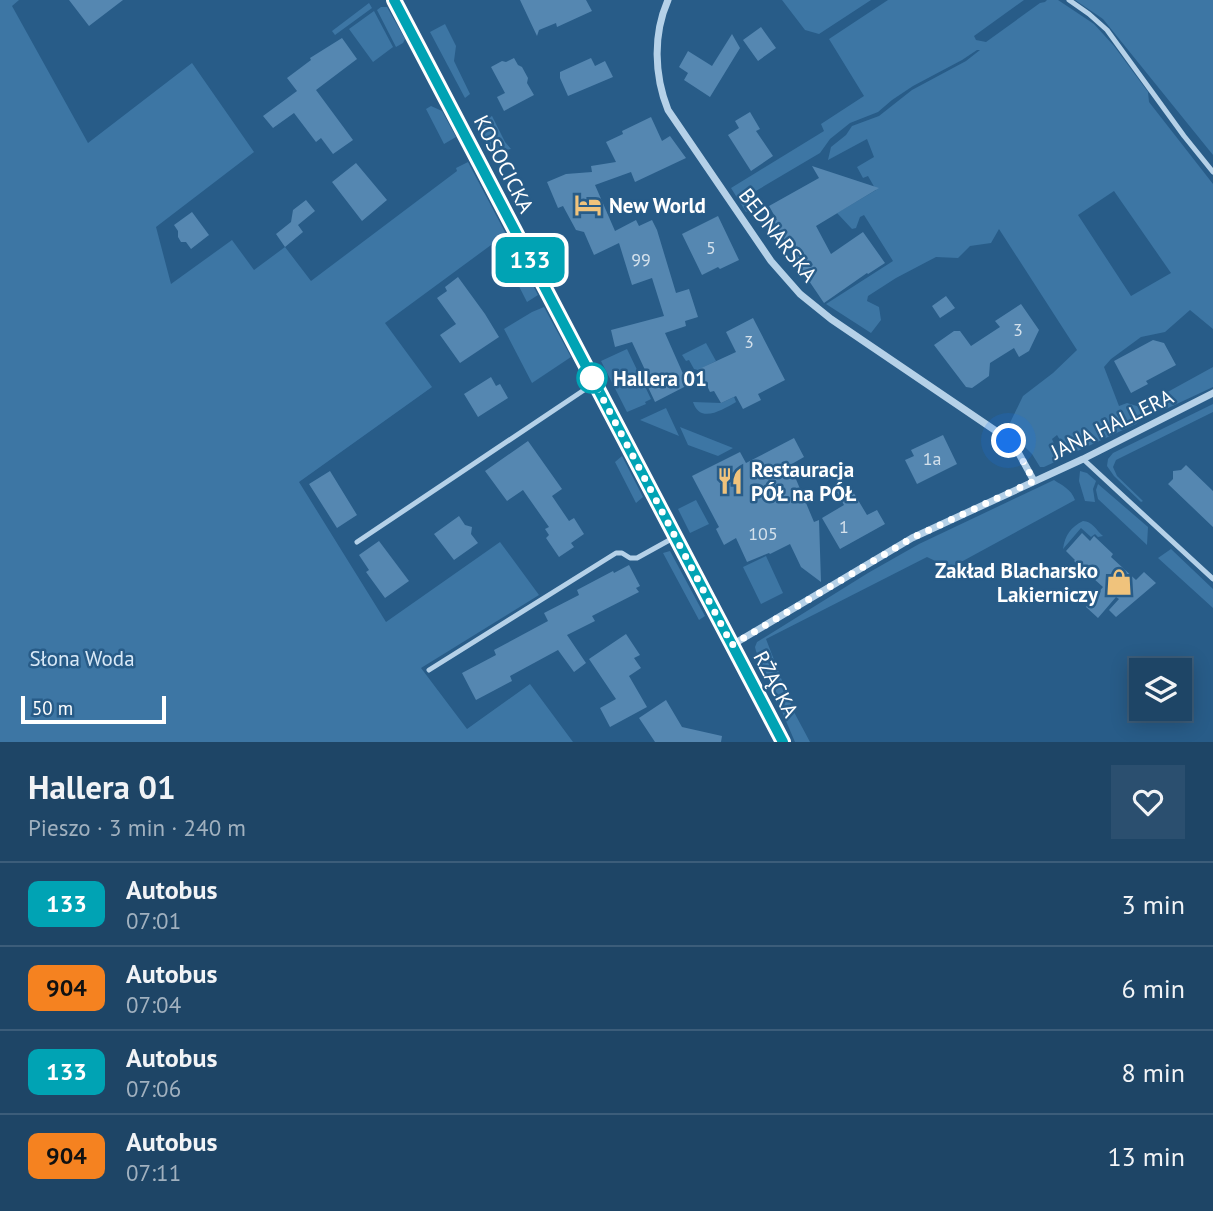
<!DOCTYPE html>
<html lang="pl">
<meta charset="utf-8">
<style>
body{margin:0;font-family:"PT Sans",sans-serif;background:#2b4f6f;color:#f1f3f6;height:100vh;display:flex;flex-direction:column;font-size:26px;white-space:nowrap}
*{box-sizing:border-box;margin:0}
p{font-size:23px;color:#a1b1bf}
.icon{flex:none;width:38px;height:38px;fill:none;stroke:currentColor;stroke-width:2;stroke-linecap:round;stroke-linejoin:round}
.map{position:relative;height:742px;overflow:hidden}
.drawer{display:flex;flex-direction:column;background:#1e4566;flex:1}
.drawer>*{flex:none}
.badge{padding:0 14px;border-radius:10px;font-size:24px;line-height:46px}
.tools{position:absolute;left:1129px;top:658px;display:grid;gap:14px}
.tools a{display:grid;place-items:center;width:63px;height:63px;border-radius:0px;background:#1e4566;box-shadow:0 4px 18px #0003,0 0 0 2px #3c5d7a;font-size:35px}
.scale{position:absolute;left:21px;bottom:18px;width:145px;box-sizing:border-box;padding-left:7px;border:4px solid #fff;border-top:0;font-size:19px;line-height:24px;white-space:nowrap;color:#fff;-webkit-text-stroke:5px #285c88;paint-order:stroke}
.you{position:absolute;width:35px;height:35px;margin:-18px;border:5px solid #fff;border-radius:50%;background:#1a73e8;box-shadow:0 0 0 10px #1a73e833}
.map>.badge{position:absolute;translate:-50% -50%;box-shadow:0 0 0 4px #fff}
.round{display:grid;place-items:center;flex:none;width:74px;height:74px;border-radius:0px;background:#2b4f6f}
.headline{display:flex;align-items:center;justify-content:space-between;height:119px;padding:0 28px}
h1{font-size:33px;font-weight:700;line-height:52px}
ul{padding:0;list-style:none}
li{display:flex;align-items:center;gap:21px;height:84px;padding:0 28px;border-top:2px solid #3c5d7a}
li div{flex:1}
li b{display:block;font-size:26px}
li em{font-style:normal}
li .badge{min-width:77px;font-weight:700;text-align:center}
.map>svg:first-child{display:block}
.green{fill:#3d76a4;fill-rule:evenodd}
.building{fill:#5587b1}
.lines{fill:none;stroke-linecap:round;stroke-linejoin:round}
.lane{stroke:#b5d1e8;stroke-width:5}
.street{stroke:#b5d1e8;stroke-width:7}
.secondary{stroke:#dfecf8;stroke-width:14}
.line-casing{stroke:#fff;stroke-width:16}
.line{stroke:#00a3b4;stroke-width:10}
.walk{stroke:#fff;stroke-width:7;stroke-dasharray:0 12.6}
.stop-dot{fill:#fff;stroke:#00a3b4;stroke-width:3.5}
.labels{text-anchor:middle;dominant-baseline:central;stroke-width:5;stroke-linejoin:round;paint-order:stroke}
.number-label{font-size:18px;fill:#d4e1ec}
.street-label{font-size:21px;fill:#fff;stroke:#285c88}
.poi-label{font-size:21px;font-weight:bold;fill:#fff;stroke:#285c88;text-anchor:start}
.stop-label{font-size:21px;font-weight:bold;fill:#fff;stroke:#285c88;text-anchor:start}
.park-label{font-size:21px;fill:#d9e9f7;stroke:#285c88}
</style>
<div class="map">
<svg width="1213" height="742" viewBox="0 0 1213 742">
<rect width="100%" height="100%" fill="#285c88"/>
<path class="green" d="M 0,0 L 19,0 L 12,6 L 88,143 L 192,63 L 254,152 L 156,227 L 171,284 L 232,240 L 254,270 L 285,247 L 311,281 L 457,171 L 456,168 L 468,162 L 506,234 L 385,323 L 432,387 L 299,482 L 386,622 L 500,542 L 539,595 L 421,668 L 467,729 L 530,684 L 573,742 L 0,742 Z
M 782,0 L 871,0 L 819,34 L 805,30 Z
M 888,0 L 1024,0 L 974,36 L 976,40 L 986,42 L 1040,3 L 1045,2 L 1047,0 L 1058,0 L 1094,24 L 1114,46 L 1148,92 L 1149,102 L 1213,184 L 1213,329 L 1190,310 L 1165,332 L 1141,337 L 1111,359 L 1104,367 L 1119,406 L 1127,403 L 1140,407 C 1143,414 1142,419 1136,424 L 1069,455 L 1057,435 L 1052,439 L 1059,455 L 1059,460 L 1044,467 L 1040,467 L 1032,454 L 1007,429 L 1023,396 L 1053,373 L 1077,350 L 999,229 L 991,243 L 970,246 L 958,258 L 936,257 L 896,278 L 868,296 L 867,301 L 879,307 L 881,320 L 871,333 L 826,304 L 893,261 L 864,215 L 860,217 L 856,228 L 852,229 L 837,213 L 876,190 L 868,176 L 863,178 L 857,167 L 874,157 L 867,139 L 828,160 L 831,147 L 846,135 L 852,126 L 879,116 L 912,90 L 966,61 L 980,50 L 977,50 L 962,60 L 913,86 L 892,100 L 878,112 L 850,123 L 830,139 L 820,153 L 749,195 L 748,211 L 746,212 L 731,188 L 824,131 L 821,124 L 864,96 L 829,39 ZM 1114,191 L 1171,273 L 1131,296 L 1078,215 Z
M 1075,0 L 1213,0 L 1213,155 L 1103,19 Z
M 369,3 L 372,8 L 335,35 L 332,31 Z
M 381,7 L 387,7 L 405,39 L 403,43 L 396,47 L 377,10 Z
M 374,11 L 393,47 L 373,62 L 349,29 Z
M 445,24 L 456,46 L 454,61 L 470,94 L 465,98 L 430,32 Z
M 431,106 L 442,111 L 456,137 L 444,144 L 426,109 Z
M 492,116 L 505,142 L 511,149 L 492,152 L 478,124 Z
M 514,249 L 538,295 L 527,302 L 503,255 Z
M 544,307 L 571,357 L 532,383 L 504,329 L 532,312 Z
M 706,343 L 716,361 L 698,370 L 694,369 L 689,360 L 686,361 L 682,355 Z
M 627,349 L 651,399 L 645,402 L 646,404 L 627,412 L 601,361 Z
M 1213,367 L 1213,387 L 1166,409 L 1161,410 L 1155,406 L 1153,400 Z
M 734,397 L 736,402 C 722,410 700,424 693,402 L 721,403 Z
M 1213,404 L 1213,412 L 1116,460 L 1113,467 L 1117,476 L 1143,501 L 1141,502 L 1114,476 L 1107,466 L 1108,459 L 1113,453 Z
M 666,408 L 679,436 L 640,420 Z
M 680,427 L 733,448 L 718,456 L 688,445 Z
M 622,456 L 643,497 L 636,503 L 615,462 Z
M 1080,471 L 1087,473 L 1096,481 L 1093,489 L 1095,502 L 1085,501 L 1079,481 Z
M 1054,480 C 1063,486 1071,489 1075,500 L 950,568 L 927,557 L 766,639 L 794,712 L 810,742 L 795,742 L 756,651 L 755,647 L 757,642 L 868,573 L 919,544 Z
M 1098,484 L 1148,527 L 1147,545 L 1098,499 L 1096,490 Z
M 696,500 L 709,524 L 690,533 L 678,509 Z
M 1083,521 C 1092,521 1096,530 1103,536 L 1098,537 L 1095,534 L 1091,537 L 1081,528 L 1063,549 C 1065,535 1071,527 1083,521 Z
M 1171,549 L 1213,589 L 1213,608 L 1158,558 Z
M 670,551 L 705,616 L 699,620 L 663,553 Z
M 766,556 L 783,593 L 761,604 L 743,567 Z"/>
<path class="building" d="M 69,0 L 123,0 L 89,26 Z
M 520,0 L 586,0 L 592,11 L 557,27 L 556,23 L 539,30 L 537,36 Z
M 761,27 L 776,48 L 758,61 L 743,40 Z
M 732,34 L 740,48 L 710,97 L 684,80 L 688,73 L 679,67 L 688,51 L 712,66 Z
M 342,38 L 357,59 L 316,90 L 353,140 L 333,154 L 321,138 L 316,142 L 294,113 L 273,128 L 263,116 L 297,91 L 287,78 L 311,60 L 310,58 Z
M 514,58 L 518,65 L 522,67 L 528,78 L 527,83 L 534,95 L 504,111 L 497,97 L 505,93 L 491,67 L 502,61 L 506,62 Z
M 591,58 L 595,66 L 605,61 L 613,77 L 568,96 L 560,78 L 560,72 Z
M 750,112 L 760,129 L 756,131 L 773,156 L 751,171 L 728,135 L 739,128 L 735,121 Z
M 651,117 L 662,141 L 670,136 L 686,158 L 635,182 L 631,172 L 595,185 L 615,231 L 636,220 L 639,226 L 652,220 L 657,230 L 676,293 L 689,289 L 698,317 L 685,321 L 686,326 L 665,333 L 688,385 L 655,402 L 648,387 L 652,385 L 632,342 L 615,347 L 611,330 L 664,316 L 652,278 L 632,285 L 619,243 L 594,255 L 584,232 L 576,230 L 563,206 L 558,208 L 547,182 L 566,174 L 592,172 L 591,166 L 616,162 L 606,142 L 623,134 L 622,131 Z
M 356,163 L 387,200 L 362,221 L 332,182 Z
M 812,166 L 879,188 L 816,226 L 831,254 L 863,232 L 885,263 L 868,274 L 867,273 L 824,303 L 805,275 L 774,221 L 777,220 L 769,206 L 819,178 Z
M 306,200 L 315,211 L 298,225 L 303,232 L 285,247 L 276,234 L 291,222 L 293,210 Z
M 192,212 L 209,235 L 191,249 L 186,242 L 181,242 L 178,237 L 178,231 L 174,225 Z
M 718,216 L 739,260 L 720,269 L 718,267 L 702,275 L 682,234 Z
M 458,277 L 485,314 L 499,337 L 460,363 L 440,335 L 456,324 L 437,298 L 447,291 L 445,287 Z
M 946,296 L 955,308 L 940,318 L 932,306 Z
M 1021,304 L 1039,330 L 1029,351 L 1019,357 L 1014,348 L 990,363 L 989,376 L 972,388 L 966,387 L 934,345 L 954,331 L 960,331 L 971,346 L 1000,327 L 995,321 Z
M 753,318 L 785,380 L 758,394 L 761,400 L 743,409 L 736,396 L 721,403 L 714,391 L 710,392 L 699,369 L 736,352 L 726,332 Z
M 1153,340 L 1164,343 L 1176,365 L 1146,381 L 1148,384 L 1131,393 L 1114,361 Z
M 491,377 L 496,386 L 500,384 L 508,398 L 478,417 L 464,394 Z
M 943,435 L 957,464 L 917,484 L 905,460 L 914,456 L 911,450 Z
M 794,438 L 804,457 L 790,465 L 814,522 L 819,520 L 821,582 L 801,567 L 790,544 L 770,554 L 769,553 L 747,562 L 736,538 L 724,545 L 716,529 L 719,527 L 692,476 L 740,452 L 746,463 Z
M 528,441 L 562,489 L 552,496 L 569,521 L 574,518 L 584,534 L 571,543 L 574,547 L 559,557 L 546,538 L 549,535 L 545,529 L 549,527 L 523,490 L 507,501 L 485,471 Z
M 1186,465 L 1213,491 L 1213,527 L 1168,484 L 1173,479 L 1173,471 L 1181,470 Z
M 330,471 L 357,515 L 337,528 L 309,484 Z
M 849,485 L 867,515 L 877,510 L 885,524 L 840,549 L 822,518 L 844,505 L 837,492 Z
M 459,516 L 465,525 L 472,527 L 471,534 L 478,543 L 454,560 L 434,534 Z
M 1082,533 L 1090,541 L 1094,536 L 1113,554 L 1111,557 L 1136,580 L 1144,572 L 1156,583 L 1116,617 L 1109,610 L 1119,599 L 1116,597 L 1098,618 L 1086,607 L 1103,587 L 1074,561 L 1075,560 L 1066,551 Z
M 379,541 L 409,581 L 385,598 L 366,572 L 369,570 L 359,555 Z
M 629,565 L 640,586 L 636,588 L 639,592 L 592,616 L 595,621 L 567,635 L 586,663 L 574,672 L 558,650 L 510,676 L 512,681 L 476,700 L 462,673 L 496,655 L 494,650 L 548,621 L 544,613 L 579,595 L 577,590 L 613,571 L 614,573 Z
M 626,634 L 640,655 L 634,658 L 641,668 L 629,676 L 647,707 L 610,727 L 600,708 L 616,699 L 589,659 Z
M 666,700 L 682,727 L 722,736 L 721,742 L 655,742 L 639,718 Z"/>
<g class="lines">
<path class="lane" d="M 1069,0 L 1089,14 L 1107,30 L 1184,136 L 1213,172
M 1083,459 L 1213,579
M 357,542 L 593,384
M 429,670 L 616,553 L 622,553 L 630,558 L 637,558 L 675,537"/>
<path class="street" d="M 668,0 C 653,34 654,75 668,110 L 771,261 L 800,294 L 831,319 L 996,431 L 1009,441 L 1018,452 L 1034,481
M 732,645 L 912,538 L 1083,459 L 1213,393"/>
<path class="secondary" d="M 394,0 L 783,742"/>
</g>
<g class="lines">
<defs>
<path id="line" d="M 394,0 L 783,742"/>
</defs>
<use href="#line" class="line-casing"/>
<use href="#line" class="line"/>
<path class="walk" d="M 592,378 L 732,645 L 912,538 L 1034,481 L 1018,452 L 1009,441"/>
</g>
<defs>
<symbol id="hotel-bare" viewBox="-9 -9 18 18"><path d="M-6-4.5h1.5V1H6V5H4.5V3h-9V5H-6ZM-4 0a1.8 1.8 0 1 1 3.6 0ZM.5 0V-2.5h3Q6-2.5 6 0Z" fill="#f0c37c" stroke="#285c88" stroke-width="2.5" paint-order="stroke"/></symbol>
<symbol id="restaurant-bare" viewBox="-9 -9 18 18"><path d="M-5-6h1v4h1v-4h1v4h1v-4h1v5L-1.5 .5V6h-2V.5L-5-1ZM5-6V6H3V1.5H1.5Q1.5-4 5-6Z" fill="#f0c37c" stroke="#285c88" stroke-width="2.5" paint-order="stroke"/></symbol>
<symbol id="shop-bare" viewBox="-9 -9 18 18"><path d="M-5-2.5h2.3a2.7 3.5 0 0 1 5.4 0H5L5.5 6h-11ZM-1.5-2.5h3a1.5 2.3 0 0 0-3 0Z" fill="#f0c37c" stroke="#285c88" stroke-width="2.5" paint-order="stroke"/></symbol>
</defs>
<g fill-rule="evenodd">
<use href="#hotel-bare" x="569" y="186" width="38" height="38"/>
<use href="#restaurant-bare" x="711" y="462" width="38" height="38"/>
<use href="#shop-bare" x="1100" y="563" width="38" height="38"/>
</g>
<circle class="stop-dot" cx="592" cy="378" r="14"/>
<g class="labels">
<g class="number-label">
<text x="711" y="247">5</text>
<text x="641" y="259">99</text>
<text x="1018" y="329">3</text>
<text x="749" y="341">3</text>
<text x="932" y="458">1a</text>
<text x="844" y="526">1</text>
<text x="763" y="533">105</text>
</g>
<g class="street-label">
<text transform="translate(504 164) rotate(63)">KOSOCICKA</text>
<text transform="translate(778 235) rotate(52)">BEDNARSKA</text>
<text transform="translate(1112 424) rotate(-26)">JANA HALLERA</text>
<text transform="translate(776 684) rotate(62)">RŻĄCKA</text>
</g>
<g class="poi-label">
<text x="609" y="205">New World</text>
<text x="751" y="469">Restauracja<tspan x="751" dy="24">PÓŁ na PÓŁ</tspan></text>
<text x="1098" y="570" text-anchor="end">Zakład Blacharsko<tspan x="1098" dy="24">Lakierniczy</tspan></text>
</g>
<g class="stop-label">
<text x="613" y="378">Hallera 01</text>
</g>
<g class="park-label">
<text x="82" y="658">Słona Woda</text>
</g>
</g>
</svg>
<div class="tools">
<a><svg class="icon" aria-label="layers" viewBox="0 0 24 24"><path d="M12 4l9 5-9 5-9-5zM3 14l9 5 9-5"/></svg></a>
</div>
<div class="scale">50 m</div>
<div class="you" style="left:1009px;top:441px"></div>
<b class="badge" style="left:530px;top:260px;background:#00a3b4;color:#fff">133</b>
</div>
<section class="drawer">
<div class="headline"><div><h1>Hallera 01</h1><p>Pieszo · 3 min · 240 m</p></div><a class="round"><svg class="icon" aria-label="heart" viewBox="0 0 24 24"><path d="M12 20l-8-8c-3-5 5-10 8-4 3-6 11-1 8 4z"/></svg></a></div>
<ul>
<li><span class="badge" style="background:#00a3b4;color:#fff">133</span><div><b>Autobus</b><p>07:01</p></div><em>3 min</em></li>
<li><span class="badge" style="background:#f58220;color:#111">904</span><div><b>Autobus</b><p>07:04</p></div><em>6 min</em></li>
<li><span class="badge" style="background:#00a3b4;color:#fff">133</span><div><b>Autobus</b><p>07:06</p></div><em>8 min</em></li>
<li><span class="badge" style="background:#f58220;color:#111">904</span><div><b>Autobus</b><p>07:11</p></div><em>13 min</em></li>
</ul>
</section>
